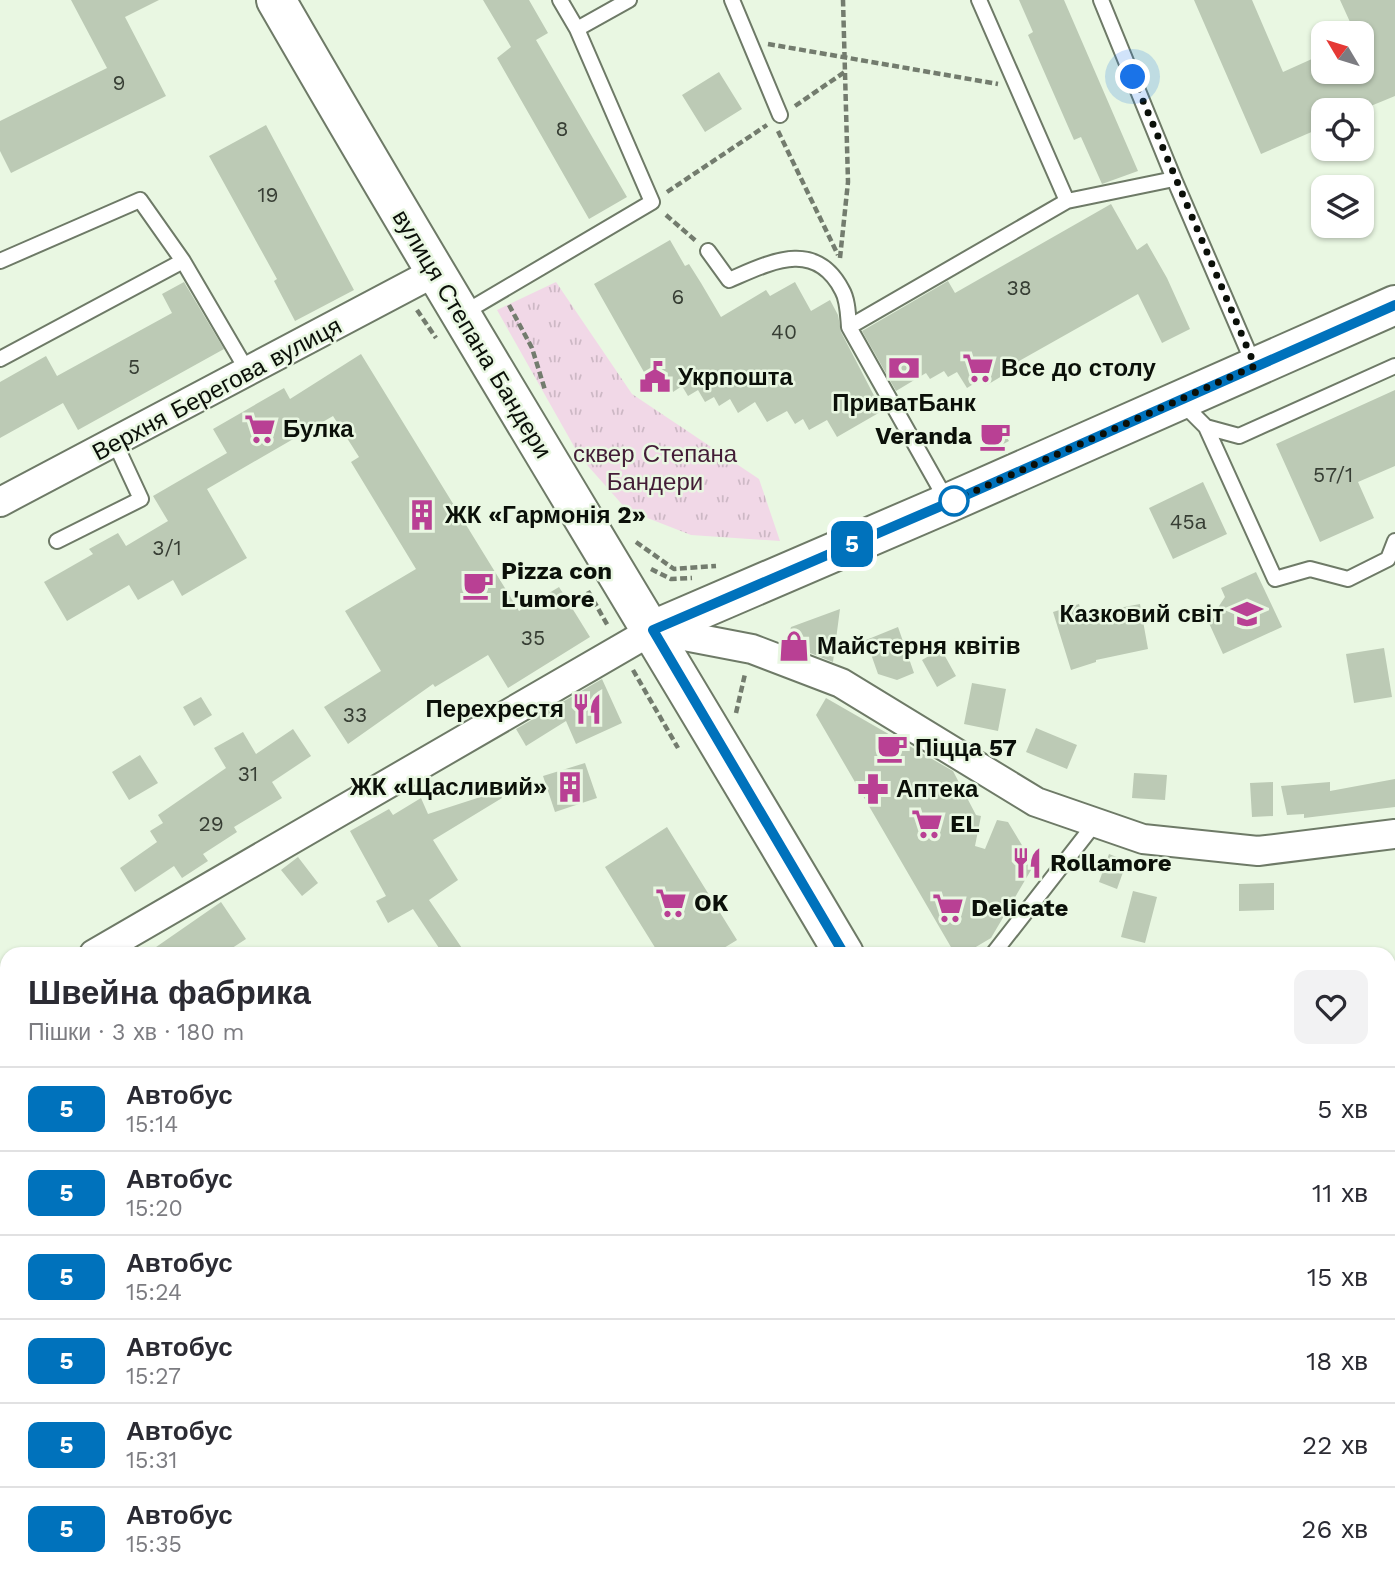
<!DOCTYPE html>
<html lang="uk">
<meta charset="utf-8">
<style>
body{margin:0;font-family:"Work Sans",sans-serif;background:#f2f2f3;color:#2b2b33;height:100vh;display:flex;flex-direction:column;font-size:26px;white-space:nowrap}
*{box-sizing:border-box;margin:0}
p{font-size:23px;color:#7c7c81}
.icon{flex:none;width:38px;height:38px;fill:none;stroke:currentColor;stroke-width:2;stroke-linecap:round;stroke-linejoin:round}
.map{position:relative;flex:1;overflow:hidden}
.sheet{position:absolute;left:0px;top:947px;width:1396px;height:639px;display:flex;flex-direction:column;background:#fff;border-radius:21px 21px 0 0;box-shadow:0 2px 5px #0004}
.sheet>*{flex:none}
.badge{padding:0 14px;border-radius:10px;font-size:24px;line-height:46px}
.needle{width:46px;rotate:308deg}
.fabs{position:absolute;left:1311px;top:21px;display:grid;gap:14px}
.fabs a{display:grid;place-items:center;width:63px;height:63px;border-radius:14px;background:#fff;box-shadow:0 2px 5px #0004;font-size:35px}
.you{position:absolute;width:35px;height:35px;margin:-18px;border:5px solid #fff;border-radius:50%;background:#1a73e8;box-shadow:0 0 0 10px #1a73e833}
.map>.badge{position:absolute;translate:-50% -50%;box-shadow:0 0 0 4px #fff}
.round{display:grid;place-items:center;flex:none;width:74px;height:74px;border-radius:14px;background:#f2f2f3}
.head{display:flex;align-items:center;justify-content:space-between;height:119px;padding:0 28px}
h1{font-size:33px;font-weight:600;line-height:52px}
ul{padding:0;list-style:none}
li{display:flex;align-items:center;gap:21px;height:84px;padding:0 28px;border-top:2px solid #e1e1e2}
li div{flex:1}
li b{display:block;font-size:26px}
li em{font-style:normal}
li .badge{min-width:77px;font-weight:700;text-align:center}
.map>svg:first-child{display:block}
.park{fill:url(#park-tufts)}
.building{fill:#bccab5}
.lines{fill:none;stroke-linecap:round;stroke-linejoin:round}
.lane-casing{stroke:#6e7a67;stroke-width:18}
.street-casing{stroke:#6e7a67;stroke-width:32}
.secondary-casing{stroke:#6e7a67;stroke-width:42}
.primary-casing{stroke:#6e7a67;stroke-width:42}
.path{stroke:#737c6e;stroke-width:4.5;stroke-dasharray:7 3.5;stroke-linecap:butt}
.lane{stroke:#fff;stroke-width:14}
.street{stroke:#fff;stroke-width:28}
.secondary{stroke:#fff;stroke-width:38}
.primary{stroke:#fff;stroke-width:38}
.line-casing{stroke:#fff;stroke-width:16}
.line{stroke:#0072bc;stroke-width:10}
.walk{stroke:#0b1009;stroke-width:7;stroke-dasharray:0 12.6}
.stop-dot{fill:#fff;stroke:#0072bc;stroke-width:3.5}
.labels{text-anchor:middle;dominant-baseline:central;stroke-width:5;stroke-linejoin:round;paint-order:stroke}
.number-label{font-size:21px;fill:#373e34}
.street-label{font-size:24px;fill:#0b1009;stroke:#e9f7e2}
.poi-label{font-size:24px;font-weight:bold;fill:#0b1009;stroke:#e9f7e2;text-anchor:start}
.park-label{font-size:24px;fill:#431c36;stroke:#e9f7e2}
</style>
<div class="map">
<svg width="1395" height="1584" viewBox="0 0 1395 1584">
<defs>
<pattern id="park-tufts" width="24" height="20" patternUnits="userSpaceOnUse" patternTransform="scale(1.75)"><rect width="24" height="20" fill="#f1d8e7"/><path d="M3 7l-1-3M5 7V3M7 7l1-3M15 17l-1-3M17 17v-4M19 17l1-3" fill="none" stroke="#cdb8c5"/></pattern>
</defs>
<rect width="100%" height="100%" fill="#e9f7e2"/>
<path class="park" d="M 556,282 L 632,394 L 759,479 L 780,541 L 691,535 L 627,510 L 580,457 L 497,310 Z
M 7,1508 L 7,1578 L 932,1579 L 918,1584 L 0,1584 L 0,1512 Z
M 1111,1579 L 1202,1579 L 1206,1584 L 1114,1584 Z"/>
<path class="building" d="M 71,0 L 159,0 L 125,17 L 166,96 L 11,173 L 0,151 L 0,121 L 107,68 Z
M 483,0 L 529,0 L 548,33 L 536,40 L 627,197 L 589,219 L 497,58 L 511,47 Z
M 1019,0 L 1064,0 L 1138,171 L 1102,184 L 1081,137 L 1074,140 L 1028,35 L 1033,32 Z
M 1194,0 L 1252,0 L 1283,72 L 1323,54 L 1323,72 L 1362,72 L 1362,33 L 1355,33 L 1340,0 L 1395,0 L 1395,96 L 1361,110 L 1323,110 L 1323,127 L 1261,154 Z
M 719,72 L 742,109 L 705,132 L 682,95 Z
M 266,125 L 354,290 L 295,321 L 274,281 L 277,279 L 209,156 Z
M 1111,204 L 1137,250 L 1147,243 L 1167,278 L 1190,329 L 1162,343 L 1138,294 L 1003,370 L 1002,376 L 987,385 L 983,378 L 967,388 L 957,372 L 948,377 L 944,371 L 930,379 L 926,373 L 896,391 L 862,331 L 948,281 L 955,293 Z
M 670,240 L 685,266 L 689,264 L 701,283 L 721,317 L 766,290 L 770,296 L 795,282 L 811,311 L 830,300 L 838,315 L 841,332 L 882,411 L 837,437 L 827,420 L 809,430 L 803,419 L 795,424 L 787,411 L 767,422 L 755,402 L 738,413 L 730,399 L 719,406 L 714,397 L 705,402 L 698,390 L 688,396 L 682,386 L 673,392 L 667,380 L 653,388 L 594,284 Z
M 184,282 L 224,349 L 78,430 L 63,403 L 0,438 L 0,382 L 46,356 L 57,376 L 172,313 L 162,294 Z
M 361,354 L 519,611 L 559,587 L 590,637 L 508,688 L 488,655 L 435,687 L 433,684 L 348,744 L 324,707 L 381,671 L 345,611 L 416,569 L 351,462 L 359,457 L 333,416 L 207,489 L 247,558 L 182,596 L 173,580 L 138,600 L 129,585 L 67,621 L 44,582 L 93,554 L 89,549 L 118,533 L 126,546 L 168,521 L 153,496 L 227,453 L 213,429 L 284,388 L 290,399 Z
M 1395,390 L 1395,466 L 1358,482 L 1374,518 L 1320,542 L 1276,444 Z
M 998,422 L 1009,441 L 992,450 L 981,432 Z
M 1203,482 L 1227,534 L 1173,559 L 1149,508 Z
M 1256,572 L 1282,627 L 1223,654 L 1208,621 L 1217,617 L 1219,606 L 1225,597 L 1221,588 Z
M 1079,604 L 1082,615 L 1140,604 L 1148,649 L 1096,660 L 1096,662 L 1071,670 L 1053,612 Z
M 840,609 L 833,662 L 787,644 L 791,627 Z
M 898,627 L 914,673 L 897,680 L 878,674 L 866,640 Z
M 1384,648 L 1392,697 L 1354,703 L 1346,654 Z
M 941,649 L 956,676 L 937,687 L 922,660 Z
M 602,679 L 622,723 L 576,744 L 566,721 L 526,746 L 516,729 Z
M 972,683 L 1006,689 L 998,731 L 964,724 Z
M 201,697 L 212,715 L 194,726 L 183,707 Z
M 826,698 L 953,771 L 976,815 L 981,816 L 975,846 L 985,849 L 997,820 L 1008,822 L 1034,865 L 991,938 L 964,954 L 955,954 L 816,715 Z
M 1036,728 L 1077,745 L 1067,769 L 1026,752 Z
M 293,729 L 311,756 L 272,782 L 282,798 L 234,827 L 237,832 L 203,854 L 208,861 L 182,878 L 174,866 L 135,892 L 120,868 L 157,842 L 150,831 L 163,823 L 158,815 L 226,768 L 214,748 L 243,732 L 256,754 Z
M 140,755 L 158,783 L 129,800 L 112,772 Z
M 585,763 L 597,798 L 555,812 L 543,776 Z
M 1134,773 L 1167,775 L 1165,800 L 1132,798 Z
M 1395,779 L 1395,807 L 1304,818 L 1304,814 L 1287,815 L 1281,786 L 1330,782 L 1330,791 Z
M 1273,782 L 1273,816 L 1252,817 L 1250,783 Z
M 499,791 L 502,798 L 433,840 L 458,880 L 429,900 L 466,954 L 443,954 L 413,909 L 388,923 L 376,901 L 386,896 L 350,831 L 389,809 L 393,815 L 421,798 L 428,814 Z
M 667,827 L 737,940 L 714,954 L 659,954 L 605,867 Z
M 1109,854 L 1127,861 L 1117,889 L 1099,882 Z
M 298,857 L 318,883 L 302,896 L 281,870 Z
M 1274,883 L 1274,910 L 1239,911 L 1239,884 Z
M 1133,891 L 1157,897 L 1145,943 L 1121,937 Z
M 221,902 L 246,939 L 223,954 L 146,954 Z"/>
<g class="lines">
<defs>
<path id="lane" d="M 732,0 L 780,115
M 979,0 L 1067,201
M 1101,0 L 1174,179
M 577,29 L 629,0
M 708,251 L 729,280 C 769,263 815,238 842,290 C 848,300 848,316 849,327
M 0,261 L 140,200 L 183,261 L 248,372
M 462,314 L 652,202 L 577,29 L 560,0
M 0,359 L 183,261
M 1182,403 L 1206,427 L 1239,436 L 1395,366
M 1206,427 L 1275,579 L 1310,569 L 1348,579 L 1388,559 L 1395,541
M 947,501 L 849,327 L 1067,201 L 1174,179 L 1254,365
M 57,541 L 141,499 L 115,443
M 993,954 L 1096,822"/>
<path id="street" d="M 0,502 L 433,273
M 94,954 L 653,630 L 752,649 L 841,683 L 1036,802 L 1143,839 L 1258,851 L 1395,834
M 0,1008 L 7,1004
M 1390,1435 L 1395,1433
M 878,1584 L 892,1578"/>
<path id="secondary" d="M 653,630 L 948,503 L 1395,305"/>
<path id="primary" d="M 276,0 C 461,321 656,635 844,954
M 1215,1578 L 1219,1584"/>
</defs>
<use href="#lane" class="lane-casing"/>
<use href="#street" class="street-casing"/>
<use href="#secondary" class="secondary-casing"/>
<use href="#primary" class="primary-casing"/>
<path class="path" d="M 768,44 L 998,84
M 795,106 L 846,71
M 778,131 L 838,255
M 667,192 L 767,125
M 666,215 L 696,241
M 840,258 L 848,182 L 843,0
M 509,305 L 532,348 L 545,390
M 417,310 L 436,338
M 636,542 L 674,569 L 716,566
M 651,569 L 671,579 L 692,578
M 588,591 L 608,626
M 633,670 L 678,748
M 736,713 L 745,674
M 0,1498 L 7,1497
M 316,1578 L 317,1584
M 836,1578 L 839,1584
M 1136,1578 L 1140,1584
M 1169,1578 L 1173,1584
M 1258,1578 L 1262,1584
M 1359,1578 L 1362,1584
M 192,1584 L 200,1578
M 388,1584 L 391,1578"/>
<use href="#lane" class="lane"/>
<use href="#street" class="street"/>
<use href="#secondary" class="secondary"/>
<use href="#primary" class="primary"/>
</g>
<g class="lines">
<defs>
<path id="line" d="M 844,954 L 653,630 L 948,503 L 1395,305"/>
</defs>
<use href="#line" class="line-casing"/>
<use href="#line" class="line"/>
<path class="walk" d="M 954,501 L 948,503 L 1255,366 L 1133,77"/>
</g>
<defs>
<symbol id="bank-bare" viewBox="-9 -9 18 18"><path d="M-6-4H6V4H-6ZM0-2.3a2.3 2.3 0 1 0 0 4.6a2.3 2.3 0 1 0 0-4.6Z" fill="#b94094" stroke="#e9f7e2" stroke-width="2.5" paint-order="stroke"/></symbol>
<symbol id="supermarket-bare" viewBox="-9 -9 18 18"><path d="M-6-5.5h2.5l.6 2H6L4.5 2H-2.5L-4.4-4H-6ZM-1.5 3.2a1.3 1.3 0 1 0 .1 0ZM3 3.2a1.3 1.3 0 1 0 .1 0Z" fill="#b94094" stroke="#e9f7e2" stroke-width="2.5" paint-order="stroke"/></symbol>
<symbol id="civic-bare" viewBox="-9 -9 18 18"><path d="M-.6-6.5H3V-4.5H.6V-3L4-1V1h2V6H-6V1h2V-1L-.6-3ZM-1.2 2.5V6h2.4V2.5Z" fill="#b94094" stroke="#e9f7e2" stroke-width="2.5" paint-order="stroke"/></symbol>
<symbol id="cafe-bare" viewBox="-9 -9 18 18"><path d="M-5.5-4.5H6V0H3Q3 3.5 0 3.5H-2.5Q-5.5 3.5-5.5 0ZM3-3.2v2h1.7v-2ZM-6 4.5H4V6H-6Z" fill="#b94094" stroke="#e9f7e2" stroke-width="2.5" paint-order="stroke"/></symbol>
<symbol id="building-bare" viewBox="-9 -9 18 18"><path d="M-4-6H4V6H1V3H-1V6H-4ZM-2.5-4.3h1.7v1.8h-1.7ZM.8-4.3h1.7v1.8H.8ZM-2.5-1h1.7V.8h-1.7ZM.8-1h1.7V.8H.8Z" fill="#b94094" stroke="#e9f7e2" stroke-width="2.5" paint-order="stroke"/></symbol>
<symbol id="school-bare" viewBox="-9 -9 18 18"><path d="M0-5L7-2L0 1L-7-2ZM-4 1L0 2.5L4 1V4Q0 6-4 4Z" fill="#b94094" stroke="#e9f7e2" stroke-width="2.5" paint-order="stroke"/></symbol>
<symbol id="shop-bare" viewBox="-9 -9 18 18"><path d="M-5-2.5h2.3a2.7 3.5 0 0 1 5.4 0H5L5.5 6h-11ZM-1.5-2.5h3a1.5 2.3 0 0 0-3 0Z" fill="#b94094" stroke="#e9f7e2" stroke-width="2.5" paint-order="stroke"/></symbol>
<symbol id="restaurant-bare" viewBox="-9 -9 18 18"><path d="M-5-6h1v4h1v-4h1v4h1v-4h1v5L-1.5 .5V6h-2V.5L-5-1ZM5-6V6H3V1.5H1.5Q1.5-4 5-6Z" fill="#b94094" stroke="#e9f7e2" stroke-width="2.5" paint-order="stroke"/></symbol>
<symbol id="pharmacy-bare" viewBox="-9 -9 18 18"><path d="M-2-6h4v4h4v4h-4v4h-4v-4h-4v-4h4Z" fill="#b94094" stroke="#e9f7e2" stroke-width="2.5" paint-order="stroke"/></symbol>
</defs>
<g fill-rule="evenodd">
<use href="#bank-bare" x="882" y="346" width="44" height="44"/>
<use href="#supermarket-bare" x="956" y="346" width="44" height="44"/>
<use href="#civic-bare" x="633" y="355" width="44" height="44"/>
<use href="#supermarket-bare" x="238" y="407" width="44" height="44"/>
<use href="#cafe-bare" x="973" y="414" width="44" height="44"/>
<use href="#building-bare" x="400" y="493" width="44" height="44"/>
<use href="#cafe-bare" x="456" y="563" width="44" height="44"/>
<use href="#school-bare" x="1225" y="592" width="44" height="44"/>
<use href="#shop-bare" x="772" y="624" width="44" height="44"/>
<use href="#restaurant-bare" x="565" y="687" width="44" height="44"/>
<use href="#cafe-bare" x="870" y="726" width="44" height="44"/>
<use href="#building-bare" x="548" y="765" width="44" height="44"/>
<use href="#pharmacy-bare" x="851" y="767" width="44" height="44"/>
<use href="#supermarket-bare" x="905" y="802" width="44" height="44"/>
<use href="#restaurant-bare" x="1005" y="841" width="44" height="44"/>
<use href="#supermarket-bare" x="649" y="881" width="44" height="44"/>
<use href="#supermarket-bare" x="926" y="886" width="44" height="44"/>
</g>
<circle class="stop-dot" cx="954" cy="501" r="14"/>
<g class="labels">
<g class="number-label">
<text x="119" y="82">9</text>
<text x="562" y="128">8</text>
<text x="268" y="194">19</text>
<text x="1019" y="287">38</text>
<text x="678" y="296">6</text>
<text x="784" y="331">40</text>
<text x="134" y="366">5</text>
<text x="1333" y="474">57/1</text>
<text x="1188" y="521">45а</text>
<text x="167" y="547">3/1</text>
<text x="533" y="637">35</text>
<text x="355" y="714">33</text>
<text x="248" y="773">31</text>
<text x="211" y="823">29</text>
</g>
<g class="street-label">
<text transform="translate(472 334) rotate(59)">вулиця Степана Бандери</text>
<text transform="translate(217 389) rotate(-28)">Верхня Берегова вулиця</text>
</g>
<g class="poi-label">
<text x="1001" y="368">Все до столу</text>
<text x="678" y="377">Укрпошта</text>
<text x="904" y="403" text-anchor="middle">ПриватБанк</text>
<text x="283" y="429">Булка</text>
<text x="972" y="436" text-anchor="end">Veranda</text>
<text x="445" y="515">ЖК «Гармонія 2»</text>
<text x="501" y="571">Pizza con<tspan x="501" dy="28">L'umore</tspan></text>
<text x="1224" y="614" text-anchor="end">Казковий світ</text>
<text x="817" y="646">Майстерня квітів</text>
<text x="564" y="709" text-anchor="end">Перехрестя</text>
<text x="915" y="748">Піцца 57</text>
<text x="547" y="787" text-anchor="end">ЖК «Щасливий»</text>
<text x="896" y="789">Аптека</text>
<text x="950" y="824">EL</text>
<text x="1050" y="863">Rollamore</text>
<text x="694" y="903">OK</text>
<text x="971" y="908">Delicate</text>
</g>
<g class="park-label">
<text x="655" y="454">сквер Степана<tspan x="655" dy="28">Бандери</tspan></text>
</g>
</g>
</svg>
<div class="fabs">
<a><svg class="needle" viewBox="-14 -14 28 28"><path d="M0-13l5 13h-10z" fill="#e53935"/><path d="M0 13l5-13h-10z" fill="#7c7c81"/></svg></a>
<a><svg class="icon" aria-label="locate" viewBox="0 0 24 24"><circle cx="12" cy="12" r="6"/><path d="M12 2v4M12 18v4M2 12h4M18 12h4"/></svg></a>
<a><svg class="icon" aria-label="layers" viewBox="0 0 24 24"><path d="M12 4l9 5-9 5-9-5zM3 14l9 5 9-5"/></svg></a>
</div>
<div class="you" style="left:1133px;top:77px"></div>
<b class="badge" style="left:852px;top:544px;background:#0072bc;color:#fff">5</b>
<section class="sheet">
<div class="head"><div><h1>Швейна фабрика</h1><p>Пішки · 3 хв · 180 m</p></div><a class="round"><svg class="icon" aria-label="heart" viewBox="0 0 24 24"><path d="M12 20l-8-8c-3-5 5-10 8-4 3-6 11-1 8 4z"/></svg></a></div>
<ul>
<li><span class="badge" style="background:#0072bc;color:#fff">5</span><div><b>Автобус</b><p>15:14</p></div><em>5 хв</em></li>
<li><span class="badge" style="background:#0072bc;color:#fff">5</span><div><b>Автобус</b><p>15:20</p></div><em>11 хв</em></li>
<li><span class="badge" style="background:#0072bc;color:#fff">5</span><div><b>Автобус</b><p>15:24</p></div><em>15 хв</em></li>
<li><span class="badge" style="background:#0072bc;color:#fff">5</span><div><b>Автобус</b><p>15:27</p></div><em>18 хв</em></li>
<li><span class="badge" style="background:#0072bc;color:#fff">5</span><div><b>Автобус</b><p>15:31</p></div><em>22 хв</em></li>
<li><span class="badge" style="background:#0072bc;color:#fff">5</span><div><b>Автобус</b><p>15:35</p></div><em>26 хв</em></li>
</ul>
</section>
</div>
